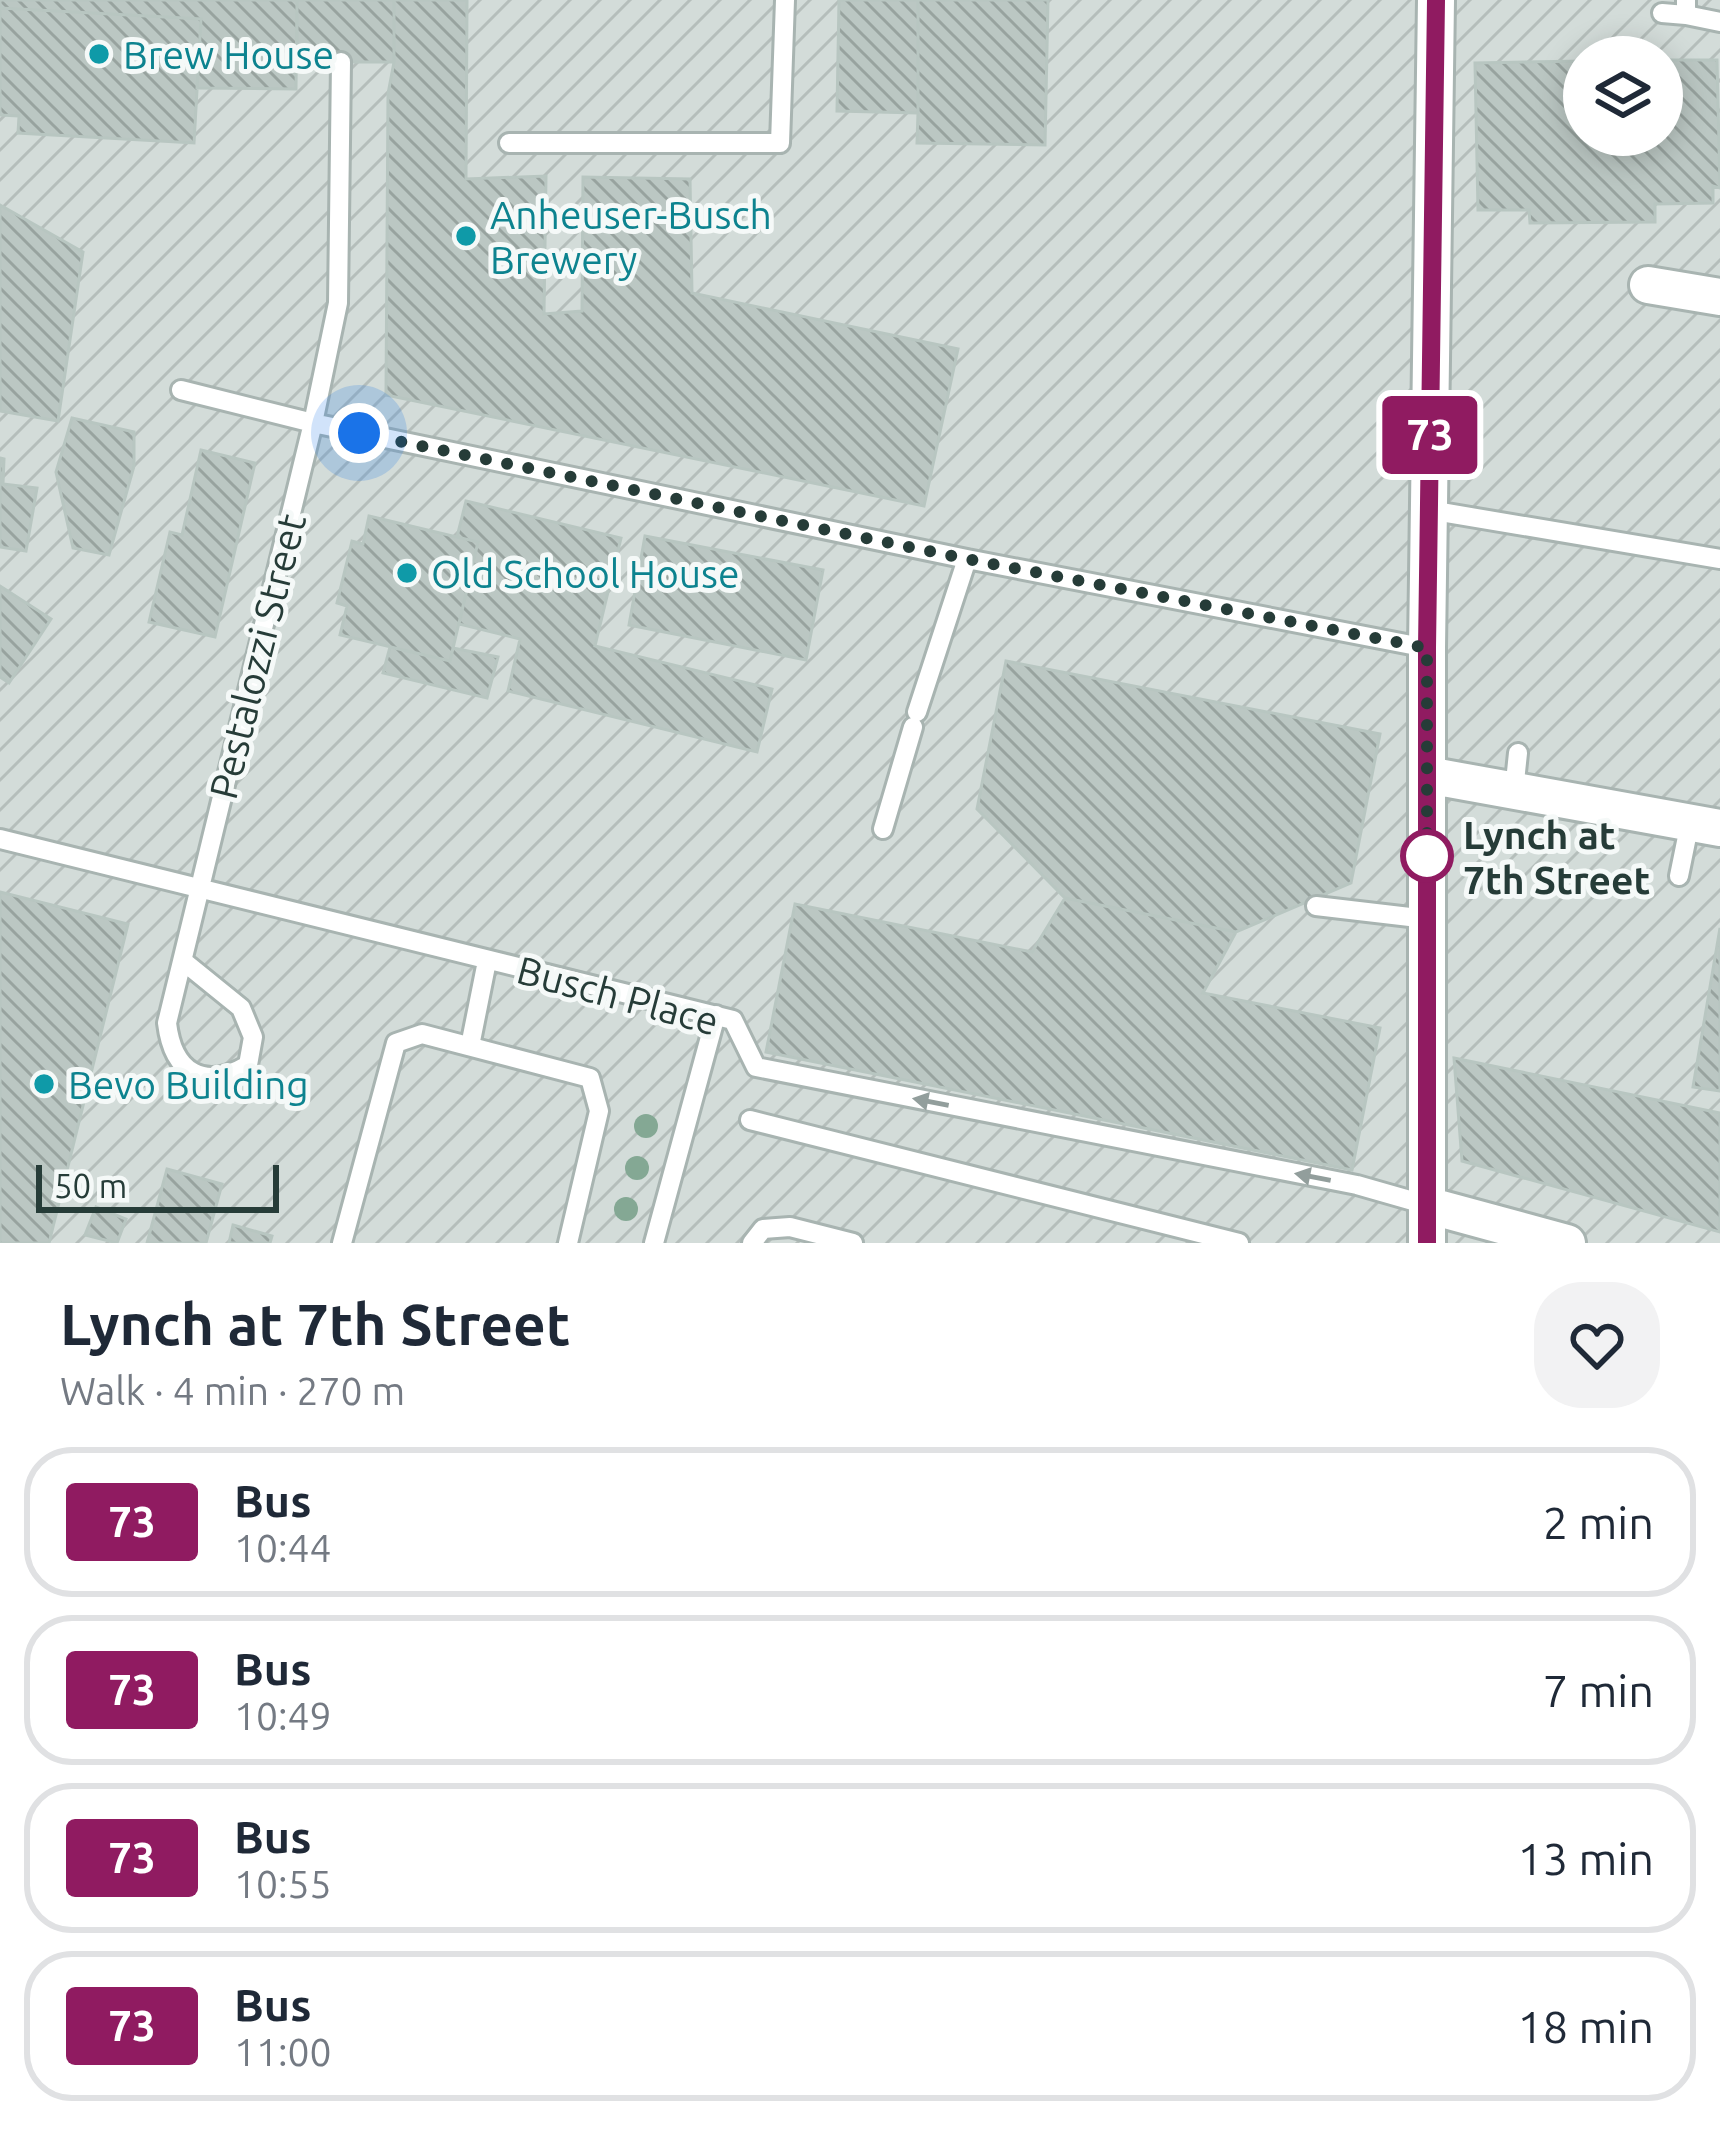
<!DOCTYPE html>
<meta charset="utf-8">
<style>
body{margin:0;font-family:Ubuntu,sans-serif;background:#f2f2f3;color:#1f2937;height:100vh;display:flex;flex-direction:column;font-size:45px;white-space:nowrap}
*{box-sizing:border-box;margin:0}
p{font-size:39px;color:#747a83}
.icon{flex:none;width:66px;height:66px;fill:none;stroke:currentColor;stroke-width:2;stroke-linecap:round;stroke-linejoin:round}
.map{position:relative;height:1243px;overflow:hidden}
.side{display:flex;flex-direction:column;background:#fff;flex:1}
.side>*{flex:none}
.badge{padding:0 24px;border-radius:9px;font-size:42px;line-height:78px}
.buttons{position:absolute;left:1563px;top:36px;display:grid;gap:24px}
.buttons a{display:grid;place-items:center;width:120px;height:120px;border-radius:50%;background:#fff;box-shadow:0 6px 30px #0003;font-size:60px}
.scale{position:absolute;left:36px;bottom:30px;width:243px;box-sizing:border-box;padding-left:12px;border:6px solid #263c38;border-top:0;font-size:33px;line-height:42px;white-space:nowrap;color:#263c38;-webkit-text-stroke:9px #f5f9f8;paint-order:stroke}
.you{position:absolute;width:60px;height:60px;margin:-30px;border:9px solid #fff;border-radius:50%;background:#1a73e8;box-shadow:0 0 0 18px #1a73e833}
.map>.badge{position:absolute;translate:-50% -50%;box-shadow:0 0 0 6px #fff}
.round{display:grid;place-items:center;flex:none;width:126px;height:126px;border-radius:48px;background:#f2f2f3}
.summary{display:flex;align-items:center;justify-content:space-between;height:204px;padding:0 60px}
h1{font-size:57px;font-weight:700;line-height:90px}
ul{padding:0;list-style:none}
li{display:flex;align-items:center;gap:36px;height:150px;margin:0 24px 18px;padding:0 36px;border:6px solid #e0e1e3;border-radius:48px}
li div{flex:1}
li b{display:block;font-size:45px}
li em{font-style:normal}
li .badge{min-width:132px;font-weight:700;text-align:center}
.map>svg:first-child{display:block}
.industrial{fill:url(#industrial-furrows);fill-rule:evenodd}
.building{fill:url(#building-back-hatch);stroke:#b8c6c1;stroke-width:3}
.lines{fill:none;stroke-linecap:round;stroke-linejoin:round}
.lane-casing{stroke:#a8b4b1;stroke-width:24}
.street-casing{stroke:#a8b4b1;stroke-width:42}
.lane{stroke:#fff;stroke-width:18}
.street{stroke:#fff;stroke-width:36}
.tree{fill:#84a894}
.oneway{fill:#929e9c}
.line-casing{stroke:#fff;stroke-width:27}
.line{stroke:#901b61;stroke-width:18}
.walk{stroke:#263c38;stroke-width:12;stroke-dasharray:0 21.6}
.culture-dot{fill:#0f9aa8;stroke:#f5f9f8;stroke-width:4.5}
.stop-dot{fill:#fff;stroke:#901b61;stroke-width:6}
.labels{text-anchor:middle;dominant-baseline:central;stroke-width:10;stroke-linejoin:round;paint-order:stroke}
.culture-label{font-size:39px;fill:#0d838f;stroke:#f5f9f8;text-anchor:start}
.street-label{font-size:39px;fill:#263c38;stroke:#f5f9f8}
.stop-label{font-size:39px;font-weight:bold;fill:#263c38;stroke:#f5f9f8;text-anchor:start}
</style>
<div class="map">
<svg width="1720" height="1243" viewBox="0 0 1720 1243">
<defs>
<pattern id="industrial-furrows" width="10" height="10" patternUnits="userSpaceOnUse" patternTransform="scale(3)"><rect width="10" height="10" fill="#d3dcd9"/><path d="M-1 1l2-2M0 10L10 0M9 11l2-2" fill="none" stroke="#b5bebb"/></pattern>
<pattern id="building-back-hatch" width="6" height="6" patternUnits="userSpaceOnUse" patternTransform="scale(3)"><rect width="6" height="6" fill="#bbc7c3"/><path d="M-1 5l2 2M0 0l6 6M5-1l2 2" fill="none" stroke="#98a39f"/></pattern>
</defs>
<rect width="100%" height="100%" fill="#e5edea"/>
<path class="industrial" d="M 0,0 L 1720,0 L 1720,1243 L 0,1243 ZM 1584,57 L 1662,57 L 1662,135 L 1584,135 Z"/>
<path class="building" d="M 0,0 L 297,0 L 296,89 L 197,88 L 201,19 L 0,8 Z
M 297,0 L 394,0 L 394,62 L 297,62 Z
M 394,0 L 467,0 L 466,179 L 546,176 L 544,314 L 582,311 L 583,177 L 690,179 L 692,293 L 958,349 L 924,506 L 386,395 L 388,94 L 394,62 Z
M 839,0 L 1048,0 L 1045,145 L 917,143 L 918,113 L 837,111 Z
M 839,0 L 918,0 L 918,113 L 837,111 Z
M 0,8 L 201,19 L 194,143 L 18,133 L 19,116 L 0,115 Z
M 1662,60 L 1717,60 L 1720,188 L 1713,186 L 1713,203 L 1655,204 L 1655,222 L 1530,223 L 1529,210 L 1478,210 L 1475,63 L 1584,61 L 1584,135 L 1662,135 Z
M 0,205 L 83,252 L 58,421 L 0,411 Z
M 72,418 L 134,432 L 134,466 L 109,555 L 73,548 L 56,472 Z
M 201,450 L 255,463 L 215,637 L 149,622 L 170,532 L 182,535 Z
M 0,458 L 4,459 L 3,484 L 37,488 L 26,551 L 0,547 Z
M 466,501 L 621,538 L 595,646 L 772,689 L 757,752 L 508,691 L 520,639 L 459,624 L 478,542 L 457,537 Z
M 369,516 L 478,542 L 450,661 L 340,635 L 347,606 L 337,603 L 352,541 L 363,544 Z
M 645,536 L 823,570 L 806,660 L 629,625 Z
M 0,586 L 51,619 L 9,683 L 0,677 Z
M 390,647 L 450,661 L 453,648 L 498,657 L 487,698 L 383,673 Z
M 1006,661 L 1380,734 L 1351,883 L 1236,932 L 1065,898 L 977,809 Z
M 0,892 L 128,924 L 49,1243 L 0,1243 Z
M 1065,898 L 1236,932 L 1203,993 L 1380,1028 L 1352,1170 L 766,1052 L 795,904 L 1032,952 Z
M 1720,928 L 1720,1091 L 1693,1087 Z
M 1454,1058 L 1720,1113 L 1720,1232 L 1462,1161 Z
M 167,1169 L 222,1184 L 206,1243 L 147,1243 Z
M 96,1207 L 126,1219 L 117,1243 L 85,1235 Z
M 233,1225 L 272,1236 L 270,1243 L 229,1243 Z"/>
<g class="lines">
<defs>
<path id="lane" d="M 1686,0 L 1686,15 L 1720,22
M 1662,13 L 1686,15
M 509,143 L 780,143 L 785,0
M 181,390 L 313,423 L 967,559 L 1427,648
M 1429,510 L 1720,559
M 917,712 L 967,559
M 1514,791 L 1518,753
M 883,829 L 913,727
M 0,839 L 733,1020 L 756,1067 L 1357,1185 L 1427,1205
M 1679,876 L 1690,822
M 1316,906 L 1427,919
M 183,961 L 241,1008 L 253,1037 L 248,1065 C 204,1091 173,1073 167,1023 L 313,423 L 338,303 L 341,62
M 470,1046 L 487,961
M 750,1120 L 1239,1243
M 342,1243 L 396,1043 L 422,1034 L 590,1078 L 599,1111 L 568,1243
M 654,1243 L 716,1015
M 752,1243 L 763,1229 L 790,1227 L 853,1243"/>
<path id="street" d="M 1648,285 L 1720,297
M 1427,775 L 1720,828
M 1427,1205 L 1567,1243
M 1427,1243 L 1427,648 L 1436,0"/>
</defs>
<use href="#lane" class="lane-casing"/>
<use href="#street" class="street-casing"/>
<use href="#lane" class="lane"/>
<use href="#street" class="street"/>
</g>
<g class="tree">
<circle cx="646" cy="1126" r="12"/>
<circle cx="637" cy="1168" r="12"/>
<circle cx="626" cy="1209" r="12"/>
</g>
<defs><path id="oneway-solid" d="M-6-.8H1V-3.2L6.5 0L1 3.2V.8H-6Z" transform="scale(3)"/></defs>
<g class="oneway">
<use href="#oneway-solid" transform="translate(931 1102) rotate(-169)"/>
<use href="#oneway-solid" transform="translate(1313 1177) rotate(-169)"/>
</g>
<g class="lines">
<defs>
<path id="line" d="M 1427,1243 L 1427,648 L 1436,0"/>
</defs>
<use href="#line" class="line-casing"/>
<use href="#line" class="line"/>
<path class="walk" d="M 359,433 L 967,559 L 1427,648 L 1427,856"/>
</g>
<g class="culture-dot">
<circle cx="99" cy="54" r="12"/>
<circle cx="466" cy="236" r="12"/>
<circle cx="407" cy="573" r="12"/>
<circle cx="44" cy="1084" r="12"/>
</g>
<circle class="stop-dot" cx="1427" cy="856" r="24"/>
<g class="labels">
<g class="culture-label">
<text x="123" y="54">Brew House</text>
<text x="490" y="214">Anheuser-Busch<tspan x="490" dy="45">Brewery</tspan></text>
<text x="431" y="573">Old School House</text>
<text x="68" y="1084">Bevo Building</text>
</g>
<g class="street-label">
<text transform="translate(257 656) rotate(-76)">Pestalozzi Street</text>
<text transform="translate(618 995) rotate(15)">Busch Place</text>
</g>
<g class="stop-label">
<text x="1463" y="834">Lynch at<tspan x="1463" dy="45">7th Street</tspan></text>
</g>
</g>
</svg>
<div class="buttons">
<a><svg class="icon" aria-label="layers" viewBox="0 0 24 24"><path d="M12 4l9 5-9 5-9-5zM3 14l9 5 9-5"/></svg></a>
</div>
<div class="scale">50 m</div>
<div class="you" style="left:359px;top:433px"></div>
<b class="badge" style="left:1430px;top:435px;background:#901b61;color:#fff">73</b>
</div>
<section class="side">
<div class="summary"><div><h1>Lynch at 7th Street</h1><p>Walk · 4 min · 270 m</p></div><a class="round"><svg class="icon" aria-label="heart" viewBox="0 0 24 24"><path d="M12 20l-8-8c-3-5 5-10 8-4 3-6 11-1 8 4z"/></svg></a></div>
<ul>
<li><span class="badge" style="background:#901b61;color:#fff">73</span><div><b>Bus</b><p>10:44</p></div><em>2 min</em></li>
<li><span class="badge" style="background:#901b61;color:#fff">73</span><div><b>Bus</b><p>10:49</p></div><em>7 min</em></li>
<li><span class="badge" style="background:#901b61;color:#fff">73</span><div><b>Bus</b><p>10:55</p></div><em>13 min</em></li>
<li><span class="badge" style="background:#901b61;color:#fff">73</span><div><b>Bus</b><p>11:00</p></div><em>18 min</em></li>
</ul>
</section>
